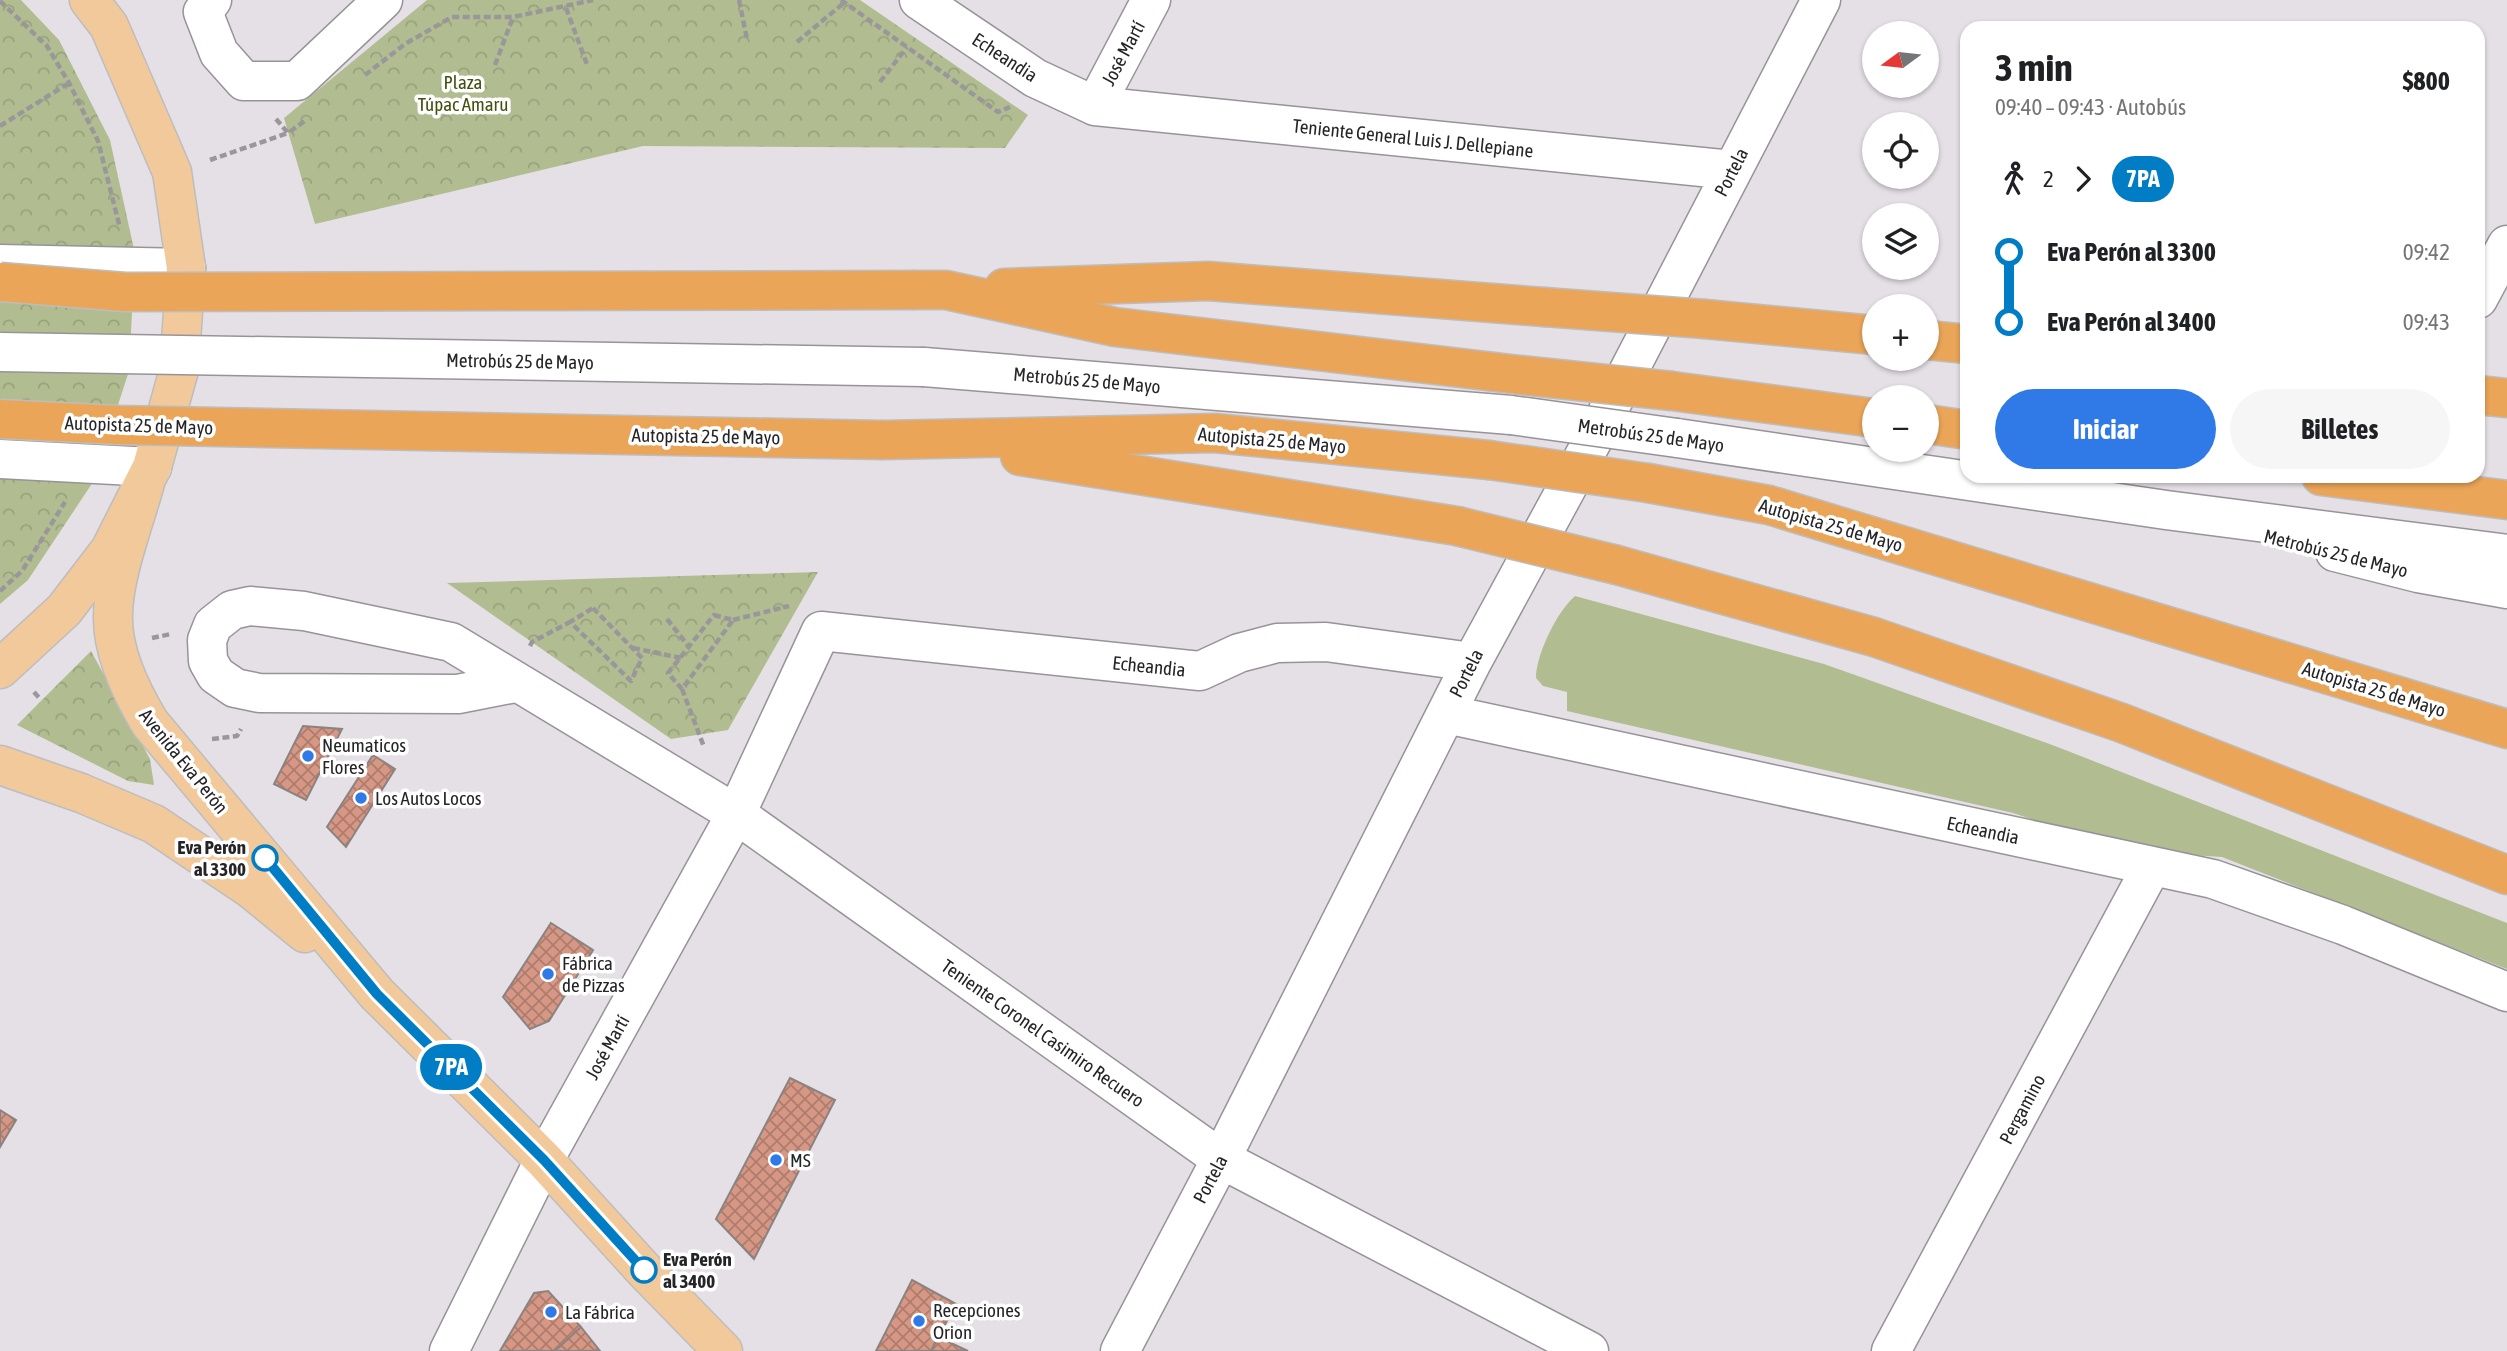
<!DOCTYPE html>
<html lang="es">
<meta charset="utf-8">
<style>
body{margin:0;font-family:"Asap Condensed",sans-serif;background:#f6f6f6;color:#202124;height:100vh;display:flex;flex-direction:column;font-size:26px;white-space:nowrap}
*{box-sizing:border-box;margin:0}
p{font-size:23px;color:#757577}
.icon{flex:none;width:38px;height:38px;fill:none;stroke:currentColor;stroke-width:2;stroke-linecap:round;stroke-linejoin:round}
.map{position:relative;flex:1;overflow:hidden}
.drawer{position:absolute;left:1960px;top:21px;width:525px;height:462px;display:flex;flex-direction:column;background:#fff;border-radius:21px;box-shadow:0 2px 5px #0004}
.drawer>*{flex:none}
.badge{padding:0 14px;border-radius:23px;font-size:24px;line-height:46px}
.needle{width:46px;rotate:255deg}
.fabs{position:absolute;left:1862px;top:21px;display:grid;gap:14px}
.fabs a{display:grid;place-items:center;width:77px;height:77px;border-radius:50%;background:#fff;box-shadow:0 2px 5px #0004;font-size:35px}
.map>.badge{position:absolute;translate:-50% -50%;box-shadow:0 0 0 4px #fff}
.legs{display:flex;align-items:center;gap:10px;height:77px;padding:0 35px;font-size:23px}
.legs p{margin-inline-start:auto}
.overview{display:flex;align-items:center;justify-content:space-between;height:119px;padding:0 35px}
h1{font-size:38px;font-weight:700;line-height:52px}
.primary-button{display:flex;gap:14px;margin-top:auto;padding:14px 35px}
.primary-button a{flex:1;height:80px;border-radius:42px;background:#2f7ae6;color:#fff;font-size:28px;font-weight:700;line-height:80px;text-align:center}
.primary-button a+a{background:#f6f6f6;color:#202124}
ul{padding:0 35px;list-style:none}
li{display:flex;align-items:center;gap:24px;height:70px;font-size:26px}
li i{display:grid;place-items:center;width:10px;height:100%;margin:0 9px;background:currentColor}
li i::after{content:'';width:18px;height:18px;margin:-9px;border:5px solid;border-radius:50%;background:#fff}
li p{margin-inline-start:auto}
li:first-child i{background:linear-gradient(#0000 50%,currentColor 0)}
li:last-child i{background:linear-gradient(currentColor 50%,#0000 0)}
.map>svg:first-child{display:block}
.grass{fill:#b1bd90}
.park{fill:url(#park-crowns)}
.building{fill:url(#building-cross-hatch);stroke:#8b8381;stroke-width:2}
.lines{fill:none;stroke-linecap:round;stroke-linejoin:round}
.minor-casing{stroke:#979398;stroke-width:41}
.major-casing{stroke:#bebdbe;stroke-width:41}
.highway-casing{stroke:#bebdbe;stroke-width:41}
.path{stroke:#9a979b;stroke-width:4.5;stroke-dasharray:7 3.5;stroke-linecap:butt}
.minor{stroke:#fff;stroke-width:38}
.major{stroke:#f2c99b;stroke-width:38}
.highway{stroke:#eaa558;stroke-width:38}
.minor-bridge-casing{stroke:#979398;stroke-width:41;stroke-linecap:butt}
.highway-bridge-casing{stroke:#bebdbe;stroke-width:41;stroke-linecap:butt}
.minor-bridge{stroke:#fff;stroke-width:38}
.highway-bridge{stroke:#eaa558;stroke-width:38}
.line-1-casing{stroke:#fff;stroke-width:16}
.line-1{stroke:#007dc5;stroke-width:10}
.poi-dot{fill:#2f7ae6;stroke:#fff;stroke-width:2.5}
.stop-1-dot{fill:#fff;stroke:#007dc5;stroke-width:3.5}
.labels{text-anchor:middle;dominant-baseline:central;stroke-width:7;stroke-linejoin:round;paint-order:stroke}
.street-label{font-size:19px;fill:#252426;stroke:#fff}
.park-label{font-size:19px;fill:#43500e;stroke:#fff}
.poi-label{font-size:19px;fill:#252426;stroke:#fff;text-anchor:start}
.stop-label{font-size:19px;font-weight:bold;fill:#252426;stroke:#fff;text-anchor:end}
</style>
<div class="map">
<svg width="2507" height="1351" viewBox="0 0 2507 1351">
<defs>
<pattern id="park-crowns" width="20" height="18" patternUnits="userSpaceOnUse" patternTransform="scale(1.75)"><rect width="20" height="18" fill="#b1bd90"/><path d="M2 6a3 3 0 1 1 6 0M12 15a3 3 0 1 1 6 0" fill="none" stroke="#98a27c"/></pattern>
<pattern id="building-cross-hatch" width="8" height="8" patternUnits="userSpaceOnUse" patternTransform="scale(1.75)"><rect width="8" height="8" fill="#d69884"/><path d="M0 0l8 8M0 8l8-8" fill="none" stroke="#ad7c6c"/></pattern>
</defs>
<rect width="100%" height="100%" fill="#e5e0e6"/>
<path class="grass" d="M 1575,596 L 1824,664 L 2055,746 L 2507,923 L 2507,969 L 2222,857 L 2129,851 L 2013,813 L 1567,711 L 1567,692 L 1543,686 L 1536,678 C 1536,655 1557,611 1575,596 Z"/>
<path class="park" d="M 0,0 L 21,0 L 59,40 L 110,140 L 135,254 L 129,371 L 93,482 L 28,580 L 0,604 Z
M 427,0 L 860,0 L 1028,115 L 1005,148 L 643,146 L 315,224 L 284,118 Z
M 818,572 L 728,730 L 671,739 L 447,583 Z
M 91,651 L 150,759 L 154,785 L 128,781 L 17,725 Z"/>
<path class="building" d="M 303,726 L 342,729 L 306,800 L 274,784 Z
M 373,755 L 395,769 L 346,847 L 327,827 Z
M 551,923 L 593,950 L 549,1021 L 530,1029 L 503,997 Z
M 790,1078 L 835,1100 L 754,1259 L 716,1219 Z
M 0,1110 L 16,1120 L 0,1147 Z
M 912,1280 L 956,1304 L 931,1351 L 876,1351 Z
M 548,1291 L 581,1327 L 555,1351 L 500,1351 L 534,1293 Z
M 581,1327 L 600,1351 L 555,1351 Z
M 938,1337 L 968,1351 L 931,1351 Z"/>
<g class="lines">
<defs>
<path id="minor" d="M 212,0 L 203,12 L 219,53 L 244,81 L 297,81 L 383,0
M 919,0 L 1035,78 L 1095,106 L 1732,170
M 1095,106 L 1151,0
M 0,264 L 186,268
M 2478,299 L 2507,245
M 924,367 L 1511,415
M 1677,438 L 2166,510 L 2507,554
M 0,459 L 152,467
M 2335,552 L 2418,573 L 2507,589
M 515,683 L 458,694 L 259,693 L 235,688 L 216,675 L 208,661 L 207,640 L 213,625 L 232,610 L 250,606 L 304,611 L 451,642 L 736,814 L 1221,1159 L 1589,1351
M 1446,714 L 2213,879 L 2343,925 L 2507,992
M 449,1351 L 544,1160 L 736,814 L 821,631 L 1200,671 L 1239,653 L 1277,643 L 1326,642 L 1472,662
M 1120,1351 L 1221,1159 L 1472,662 L 1595,436 L 1821,0
M 1891,1351 L 2152,866"/>
<path id="major" d="M 145,483 C 134,523 113,576 113,616 C 112,653 132,693 150,723 L 377,994 L 544,1160 L 644,1270 L 723,1351
M 0,669 L 64,610 L 110,550 L 152,467 L 179,370 L 186,268 L 172,172 L 109,26 L 89,0
M 0,765 L 81,793 L 154,824 L 251,889 L 305,933"/>
<path id="highway" d="M 1004,288 L 1208,281 L 1544,307
M 915,290 L 946,290 L 1115,327 L 1520,375
M 1705,319 L 1874,335
M 1927,340 L 1967,344
M 1672,391 L 1874,418
M 2478,395 L 2507,398
M 1927,424 L 1967,430
M 883,440 L 1215,433 L 1489,460
M 1020,456 L 1457,526
M 2321,476 L 2507,500
M 1648,483 L 1769,505 L 2507,729
M 1617,565 L 1874,637 L 2122,723 L 2507,875"/>
</defs>
<use href="#minor" class="minor-casing"/>
<use href="#major" class="major-casing"/>
<use href="#highway" class="highway-casing"/>
<path class="path" d="M 739,0 L 747,39
M 841,0 L 998,112 L 1010,107
M 0,1 L 47,46 L 69,83 L 98,141 L 120,228
M 566,8 L 588,67
M 797,42 L 845,2
M 495,65 L 513,17
M 365,75 L 405,44 L 452,17 L 513,17 L 593,0
M 880,82 L 907,47
M 276,119 L 288,133 L 306,120
M 0,126 L 69,83
M 210,160 L 288,133
M 0,591 L 22,571 L 65,502
M 593,608 L 642,658 L 631,681 L 570,622 Z
M 714,615 L 733,620 L 682,689 L 668,673 Z
M 667,619 L 689,647
M 733,620 L 789,606
M 152,638 L 171,634
M 530,646 L 532,642 L 570,622
M 633,648 L 681,658
M 682,689 L 704,747
M 34,692 L 41,700
M 212,739 L 237,736 L 241,729"/>
<use href="#minor" class="minor"/>
<use href="#major" class="major"/>
<use href="#highway" class="highway"/>
<defs>
<path id="minor-bridge" d="M 0,352 L 924,367
M 1511,415 L 1677,438"/>
<path id="highway-bridge" d="M 0,282 L 125,292 L 915,290
M 1544,307 L 1705,319
M 1520,375 L 1672,391
M 0,419 L 119,425 L 883,440
M 1489,460 L 1648,483
M 1457,526 L 1617,565"/>
</defs>
<use href="#minor-bridge" class="minor-bridge-casing"/>
<use href="#highway-bridge" class="highway-bridge-casing"/>
<use href="#minor-bridge" class="minor-bridge"/>
<use href="#highway-bridge" class="highway-bridge"/>
</g>
<g class="lines">
<defs>
<path id="line-1" d="M 265,858 L 377,994 L 544,1160 L 644,1270"/>
</defs>
<use href="#line-1" class="line-1-casing"/>
<use href="#line-1" class="line-1"/>
</g>
<g class="poi-dot">
<circle cx="308" cy="756" r="7"/>
<circle cx="361" cy="798" r="7"/>
<circle cx="548" cy="974" r="7"/>
<circle cx="776" cy="1160" r="7"/>
<circle cx="551" cy="1312" r="7"/>
<circle cx="919" cy="1321" r="7"/>
</g>
<g class="stop-1-dot">
<circle cx="265" cy="858" r="12"/>
<circle cx="644" cy="1270" r="12"/>
</g>
<g class="labels">
<g class="street-label">
<text transform="translate(1123 53) rotate(-62)">José Martí</text>
<text transform="translate(1005 57) rotate(33)">Echeandia</text>
<text transform="translate(1413 138) rotate(6)">Teniente General Luis J. Dellepiane</text>
<text transform="translate(1731 172) rotate(-63)">Portela</text>
<text transform="translate(520 361) rotate(1)">Metrobús 25 de Mayo</text>
<text transform="translate(1087 380) rotate(5)">Metrobús 25 de Mayo</text>
<text transform="translate(139 425) rotate(2)">Autopista 25 de Mayo</text>
<text transform="translate(1651 435) rotate(8)">Metrobús 25 de Mayo</text>
<text transform="translate(706 436) rotate(1)">Autopista 25 de Mayo</text>
<text transform="translate(1272 440) rotate(5)">Autopista 25 de Mayo</text>
<text transform="translate(1831 525) rotate(16)">Autopista 25 de Mayo</text>
<text transform="translate(2336 553) rotate(14)">Metrobús 25 de Mayo</text>
<text transform="translate(1149 666) rotate(6)">Echeandia</text>
<text transform="translate(1466 673) rotate(-63)">Portela</text>
<text transform="translate(2374 689) rotate(17)">Autopista 25 de Mayo</text>
<text transform="translate(184 761) rotate(51)">Avenida Eva Perón</text>
<text transform="translate(1983 830) rotate(12)">Echeandia</text>
<text transform="translate(1043 1033) rotate(35)">Teniente Coronel Casimiro Recuero</text>
<text transform="translate(607 1047) rotate(-61)">José Martí</text>
<text transform="translate(2022 1109) rotate(-62)">Pergamino</text>
<text transform="translate(1210 1179) rotate(-62)">Portela</text>
</g>
<g class="park-label">
<text x="463" y="82">Plaza<tspan x="463" dy="22">Túpac Amaru</tspan></text>
</g>
<g class="poi-label">
<text x="322" y="745">Neumaticos<tspan x="322" dy="22">Flores</tspan></text>
<text x="375" y="798">Los Autos Locos</text>
<text x="562" y="963">Fábrica<tspan x="562" dy="22">de Pizzas</tspan></text>
<text x="790" y="1160">MS</text>
<text x="933" y="1310">Recepciones<tspan x="933" dy="22">Orion</tspan></text>
<text x="565" y="1312">La Fábrica</text>
</g>
<g class="stop-label">
<text x="246" y="847">Eva Perón<tspan x="246" dy="22">al 3300</tspan></text>
<text x="663" y="1259" text-anchor="start">Eva Perón<tspan x="663" dy="22">al 3400</tspan></text>
</g>
</g>
</svg>
<div class="fabs">
<a><svg class="needle" viewBox="-14 -14 28 28"><path d="M0-13l5 13h-10z" fill="#e53935"/><path d="M0 13l5-13h-10z" fill="#757577"/></svg></a>
<a><svg class="icon" aria-label="locate" viewBox="0 0 24 24"><circle cx="12" cy="12" r="6"/><path d="M12 2v4M12 18v4M2 12h4M18 12h4"/></svg></a>
<a><svg class="icon" aria-label="layers" viewBox="0 0 24 24"><path d="M12 4l9 5-9 5-9-5zM3 14l9 5 9-5"/></svg></a>
<a>+</a>
<a>−</a>
</div>
<b class="badge" style="left:451px;top:1067px;background:#007dc5;color:#fff">7PA</b>
<section class="drawer">
<div class="overview"><div><h1>3 min</h1><p>09:40 – 09:43 · Autobús</p></div><b>$800</b></div>
<div class="legs"><svg class="icon" aria-label="walk" viewBox="0 0 24 24"><circle cx="13" cy="4" r="2"/><path d="M13 8l-2 6 4 7M11 14l-3 7M7 12l3-4h3l4 4"/></svg>2<svg class="icon" aria-label="forward" viewBox="0 0 24 24"><path d="M9 5l7 7-7 7"/></svg><b class="badge" style="background:#007dc5;color:#fff">7PA</b></div>
<ul>
<li><i style="color:#007dc5"></i><b>Eva Perón al 3300</b><p>09:42</p></li>
<li><i style="color:#007dc5"></i><b>Eva Perón al 3400</b><p>09:43</p></li>
</ul>
<div class="primary-button"><a>Iniciar</a><a>Billetes</a></div>
</section>
</div>
